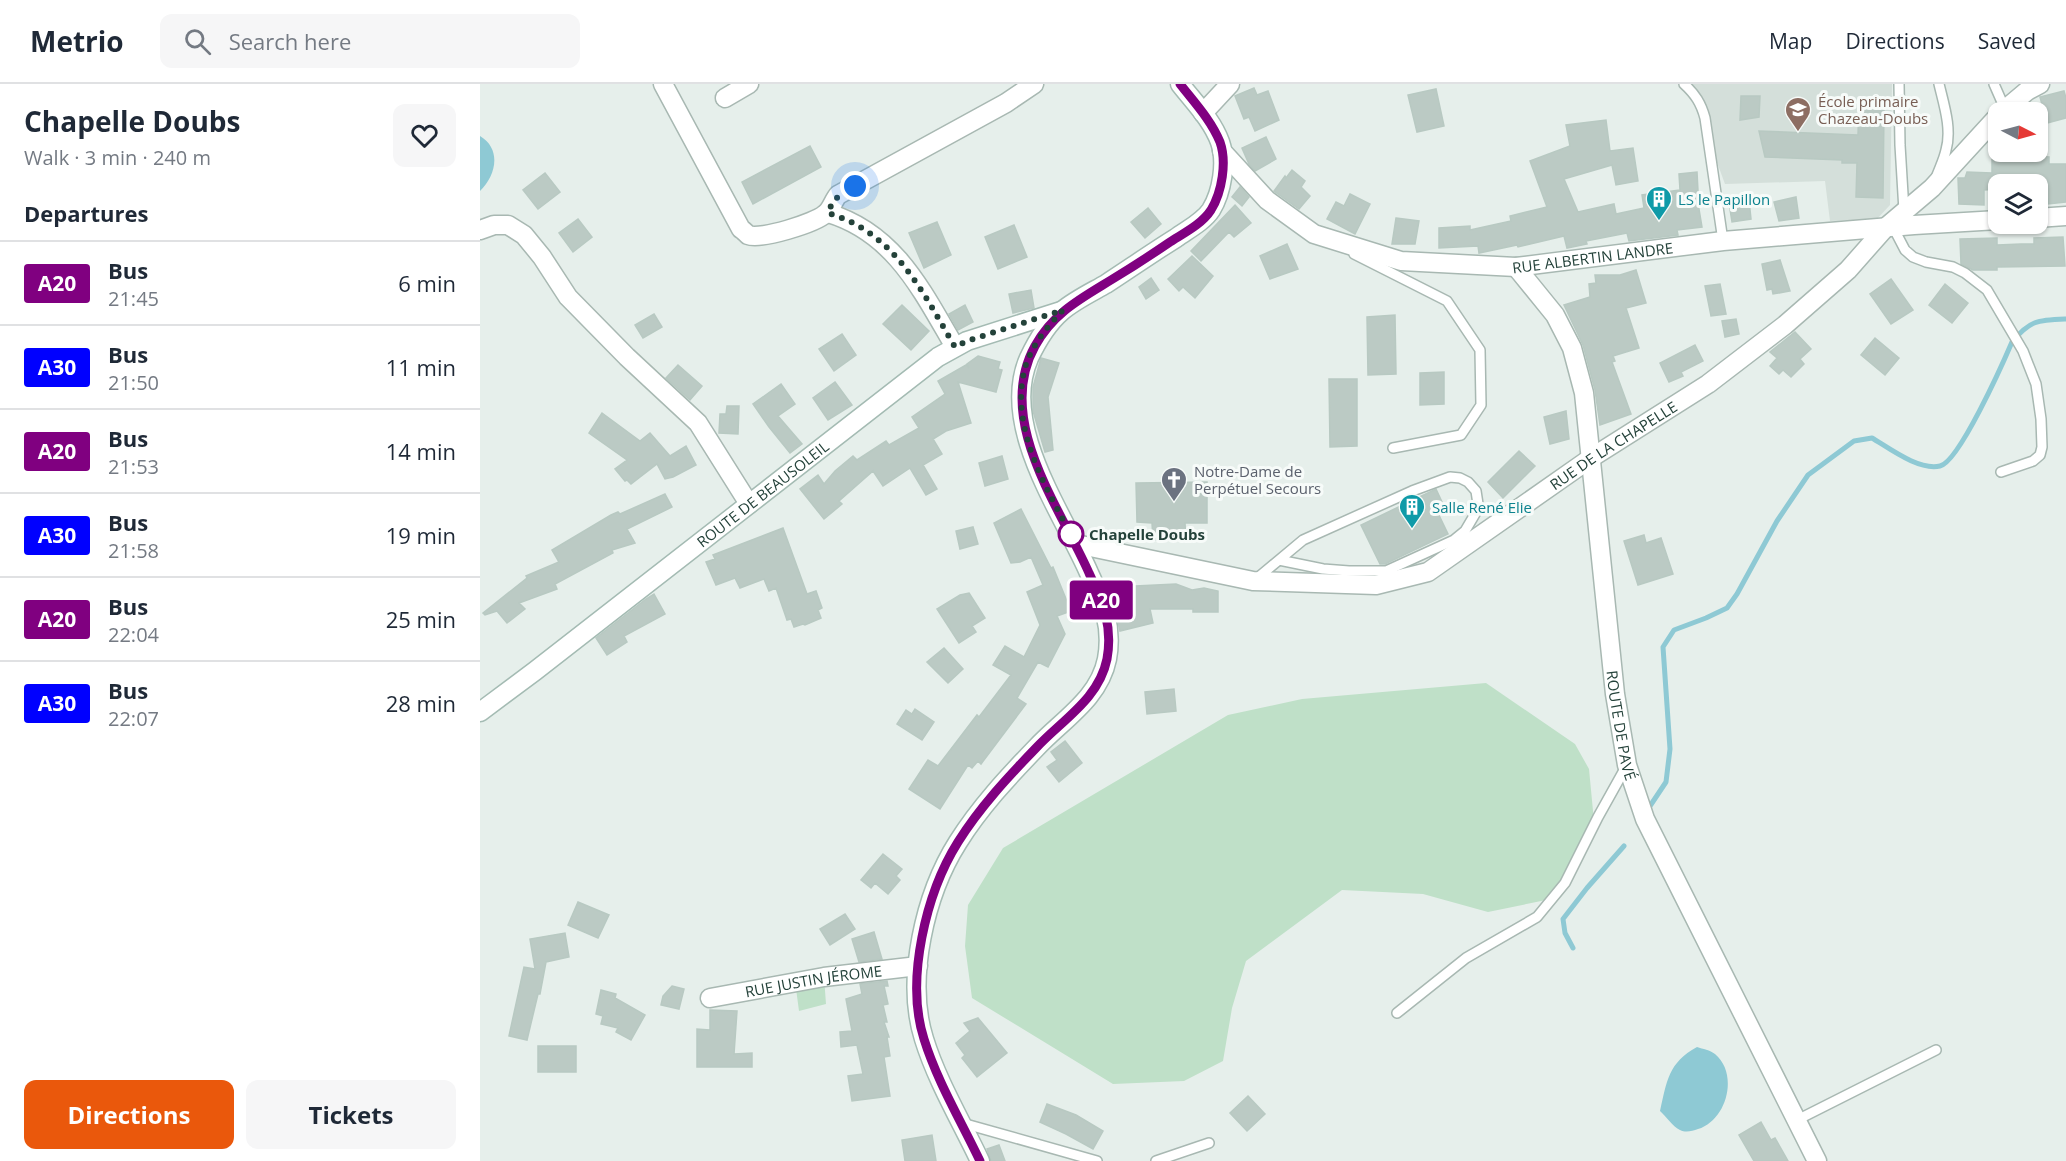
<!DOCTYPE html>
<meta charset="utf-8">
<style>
body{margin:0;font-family:"Open Sans",sans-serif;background:#f6f6f7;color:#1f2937;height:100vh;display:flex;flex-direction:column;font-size:22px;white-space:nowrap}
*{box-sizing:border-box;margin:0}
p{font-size:20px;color:#747a83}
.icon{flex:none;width:33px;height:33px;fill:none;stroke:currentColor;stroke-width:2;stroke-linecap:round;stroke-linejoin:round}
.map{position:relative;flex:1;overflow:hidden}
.drawer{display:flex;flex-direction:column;background:#fff;width:480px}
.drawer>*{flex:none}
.badge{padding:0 12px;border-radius:4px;font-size:21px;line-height:39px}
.needle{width:39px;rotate:96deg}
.tools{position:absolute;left:1508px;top:18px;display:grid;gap:12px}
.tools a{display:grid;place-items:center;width:60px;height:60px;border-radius:12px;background:#fff;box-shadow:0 2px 4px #0004;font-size:30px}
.you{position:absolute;width:30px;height:30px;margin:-15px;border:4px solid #fff;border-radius:50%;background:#1a73e8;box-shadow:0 0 0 9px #1a73e833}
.map>.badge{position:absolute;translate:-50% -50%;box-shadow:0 0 0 3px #fff}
h2{padding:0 24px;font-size:22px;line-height:54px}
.round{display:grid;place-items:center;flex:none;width:63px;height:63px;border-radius:12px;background:#f6f6f7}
.summary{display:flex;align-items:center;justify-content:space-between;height:102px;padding:0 24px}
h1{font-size:28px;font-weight:700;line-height:45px}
.cta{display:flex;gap:12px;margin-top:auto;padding:12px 24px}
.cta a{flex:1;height:69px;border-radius:12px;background:#ea580c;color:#fff;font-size:24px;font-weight:700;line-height:69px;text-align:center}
.cta a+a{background:#f6f6f7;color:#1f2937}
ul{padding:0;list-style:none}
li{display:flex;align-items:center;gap:18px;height:84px;padding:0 24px;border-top:2px solid #e0e1e3}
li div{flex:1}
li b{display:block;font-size:22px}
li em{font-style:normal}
li .badge{min-width:66px;font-weight:700;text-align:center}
header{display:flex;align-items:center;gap:36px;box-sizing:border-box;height:84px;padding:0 30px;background:#fff;border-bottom:2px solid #e0e1e3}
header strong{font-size:28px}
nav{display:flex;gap:33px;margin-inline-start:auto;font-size:21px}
.search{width:420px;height:54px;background:#f6f6f7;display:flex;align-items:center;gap:15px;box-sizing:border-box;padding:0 21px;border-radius:12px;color:#747a83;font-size:22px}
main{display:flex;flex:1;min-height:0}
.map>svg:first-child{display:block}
.built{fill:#d4dfda}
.green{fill:#bfe0c8}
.water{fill:#8ec9d4}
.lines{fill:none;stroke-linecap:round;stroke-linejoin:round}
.stream{stroke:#8ec9d4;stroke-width:5}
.building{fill:#bbcac4;stroke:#b8c9c2;stroke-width:1.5}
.lane-casing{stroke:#a8b8b2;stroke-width:12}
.street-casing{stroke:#a8b8b2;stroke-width:21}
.secondary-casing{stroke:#a4bbb3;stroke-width:21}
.lane{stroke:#fff;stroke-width:9}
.street{stroke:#fff;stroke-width:18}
.secondary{stroke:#fff;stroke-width:18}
.line-casing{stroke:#fff;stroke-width:14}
.line{stroke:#800080;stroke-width:9}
.walk{stroke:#24423a;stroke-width:6;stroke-dasharray:0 10.8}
.stop-dot{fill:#fff;stroke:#800080;stroke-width:3}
.labels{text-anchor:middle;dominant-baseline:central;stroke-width:6;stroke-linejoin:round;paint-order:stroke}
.education-label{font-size:15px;fill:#785e54;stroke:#f7fbf9;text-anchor:start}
.culture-label{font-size:15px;fill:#0d838f;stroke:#f7fbf9;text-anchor:start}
.street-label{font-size:15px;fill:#24423a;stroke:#f7fbf9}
.worship-label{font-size:15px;fill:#5b616d;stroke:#f7fbf9;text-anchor:start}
.stop-label{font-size:15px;font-weight:bold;fill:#24423a;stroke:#f7fbf9;text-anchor:start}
</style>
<header>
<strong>Metrio</strong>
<div class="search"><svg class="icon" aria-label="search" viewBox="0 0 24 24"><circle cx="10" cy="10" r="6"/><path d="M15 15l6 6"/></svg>Search here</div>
<nav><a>Map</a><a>Directions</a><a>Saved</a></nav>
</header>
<main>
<section class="drawer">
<div class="summary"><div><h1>Chapelle Doubs</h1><p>Walk · 3 min · 240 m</p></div><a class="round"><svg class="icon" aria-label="heart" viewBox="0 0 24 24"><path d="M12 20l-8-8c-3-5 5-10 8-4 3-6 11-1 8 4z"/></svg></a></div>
<h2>Departures</h2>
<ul>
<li><span class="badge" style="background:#800080;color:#fff">A20</span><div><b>Bus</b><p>21:45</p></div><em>6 min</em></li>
<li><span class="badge" style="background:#00f;color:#fff">A30</span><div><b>Bus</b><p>21:50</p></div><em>11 min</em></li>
<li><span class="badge" style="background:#800080;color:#fff">A20</span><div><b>Bus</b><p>21:53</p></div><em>14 min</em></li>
<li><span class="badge" style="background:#00f;color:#fff">A30</span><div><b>Bus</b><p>21:58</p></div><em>19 min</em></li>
<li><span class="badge" style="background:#800080;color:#fff">A20</span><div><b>Bus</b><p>22:04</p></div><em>25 min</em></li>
<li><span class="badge" style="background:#00f;color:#fff">A30</span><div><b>Bus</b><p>22:07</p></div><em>28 min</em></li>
</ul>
<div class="cta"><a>Directions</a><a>Tickets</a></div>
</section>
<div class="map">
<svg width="1586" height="1077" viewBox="0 0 1586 1077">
<rect width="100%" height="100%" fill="#e6efeb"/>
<path class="built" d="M 1208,0 L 1412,0 L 1410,121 L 1397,135 L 1350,137 L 1345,97 L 1245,100 Z"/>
<path class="green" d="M 1006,599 L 1095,660 L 1109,685 L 1115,748 L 1093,787 L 1066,816 L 1008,828 L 943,810 L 862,806 L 766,877 L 752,924 L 743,977 L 704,997 L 633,1000 L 492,914 L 485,862 L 488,821 L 523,764 L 748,631 L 822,615 Z
M 344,893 L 346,920 L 319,927 L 315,897 Z"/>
<path class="water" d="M 0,52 C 22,65 16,92 0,107 Z
M 1217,963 C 1223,965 1230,966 1235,970 C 1259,990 1247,1036 1218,1045 C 1212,1047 1206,1049 1200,1046 C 1193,1043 1186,1032 1180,1027 C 1187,997 1188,979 1217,963 Z"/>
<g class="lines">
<path class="stream" d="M 1170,722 L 1186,698 L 1190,665 L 1183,563 L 1194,546 L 1226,534 L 1247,524 L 1257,510 L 1297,437 L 1328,391 L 1374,357 L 1392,354 C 1409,364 1439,387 1460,382 C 1479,378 1523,279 1532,258 C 1550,236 1558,236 1586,235
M 1093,864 L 1085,849 L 1083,835 L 1107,804 L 1144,762"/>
</g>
<path class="building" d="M 774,4 L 777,11 L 788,7 L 799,36 L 775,47 L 769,33 L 764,35 L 755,12 Z
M 956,5 L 964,42 L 937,48 L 928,11 Z
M 1584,7 L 1586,14 L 1586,34 L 1567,39 L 1560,13 Z
M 1261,12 L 1280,12 L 1279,33 L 1260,36 Z
M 1379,20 L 1403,21 L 1403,26 L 1404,25 L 1403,114 L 1376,113 L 1377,79 L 1362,79 L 1362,76 L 1285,73 L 1279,47 L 1378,51 Z
M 1126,36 L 1130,67 L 1153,64 L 1158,97 L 1136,101 L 1132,81 L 1084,95 L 1098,128 L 1134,120 L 1136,130 L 1164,124 L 1162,111 L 1200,106 L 1199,90 L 1217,88 L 1218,107 L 1216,107 L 1222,143 L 1197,146 L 1198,151 L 1149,157 L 1147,149 L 1106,157 L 1107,160 L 1087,164 L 1084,152 L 1038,163 L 1037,161 L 999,169 L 998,162 L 959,164 L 959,144 L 990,142 L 990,146 L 1031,137 L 1030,132 L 1067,123 L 1050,77 L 1090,62 L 1086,41 Z
M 786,53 L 796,75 L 775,87 L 769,80 L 762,64 Z
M 330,62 L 341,83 L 273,120 L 262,98 Z
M 1550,72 L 1569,73 L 1569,80 L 1586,80 L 1586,118 L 1568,120 L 1568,115 L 1557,114 L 1557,100 L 1518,100 L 1518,105 L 1504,106 L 1504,121 L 1479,120 L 1478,94 L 1485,94 L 1487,88 L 1512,89 L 1512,75 L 1550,74 Z
M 812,86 L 825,97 L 821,103 L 830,112 L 819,125 L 794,107 L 805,92 L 806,94 Z
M 65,89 L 80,108 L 58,125 L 43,106 Z
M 760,103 L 769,113 L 762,122 L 752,113 Z
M 870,110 L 890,120 L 875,150 L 847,135 L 856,118 L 864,122 Z
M 1316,113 L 1319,134 L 1299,137 L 1294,118 Z
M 1269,116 L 1271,135 L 1252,138 L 1249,119 Z
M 755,121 L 771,139 L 754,153 L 749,148 L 721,177 L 711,167 Z
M 668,124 L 681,140 L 665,154 L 651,138 Z
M 916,134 L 939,137 L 935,160 L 912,160 Z
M 98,135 L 112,153 L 93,168 L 79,149 Z
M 457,138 L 471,171 L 444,184 L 429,149 Z
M 534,141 L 547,173 L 518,185 L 505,153 Z
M 1583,153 L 1585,182 L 1517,183 L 1517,186 L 1493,186 L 1481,180 L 1480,155 L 1517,154 L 1517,161 L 1541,160 L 1554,160 L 1554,154 Z
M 807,160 L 818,185 L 790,195 L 780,172 Z
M 712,172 L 733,192 L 715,214 L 703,203 L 699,207 L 688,195 Z
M 1300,176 L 1310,207 L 1293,210 L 1292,205 L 1287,206 L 1282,180 Z
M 1156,186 L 1166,219 L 1146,224 L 1159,264 L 1133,272 L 1135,277 L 1132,278 L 1151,330 L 1120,341 L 1115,306 L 1103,261 L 1084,221 L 1110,213 L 1109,200 L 1116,199 L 1115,191 L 1140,191 Z
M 671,194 L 679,206 L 666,215 L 659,203 Z
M 1411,195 L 1433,226 L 1411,240 L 1390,210 Z
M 1240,200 L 1246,230 L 1231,232 L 1225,202 Z
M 1465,200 L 1488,219 L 1472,239 L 1449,221 Z
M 551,206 L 554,224 L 533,229 L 529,210 Z
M 422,221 L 449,247 L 431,266 L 403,240 Z
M 485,221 L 493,238 L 478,246 L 469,230 Z
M 174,230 L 182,243 L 163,254 L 155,241 Z
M 915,231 L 916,290 L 888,291 L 887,233 Z
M 1256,235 L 1259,250 L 1245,253 L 1242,237 Z
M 1315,248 L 1331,265 L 1320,275 L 1324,280 L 1311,293 L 1303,286 L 1299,290 L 1290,282 L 1297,274 L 1290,268 Z
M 362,250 L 376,271 L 354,287 L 339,265 Z
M 1395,254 L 1419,274 L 1405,291 L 1381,271 Z
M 1215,261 L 1223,277 L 1201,288 L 1203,292 L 1189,298 L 1180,279 Z
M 498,272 L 520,278 L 518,285 L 522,286 L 516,308 L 478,298 L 491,339 L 466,347 L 453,355 L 462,370 L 443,381 L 457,405 L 446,411 L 430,384 L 403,402 L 393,387 L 359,417 L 362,420 L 344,435 L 320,405 L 338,391 L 344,400 L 355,387 L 373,372 L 377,376 L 406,357 L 409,361 L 439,344 L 432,333 L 465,310 L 458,297 L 486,281 L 489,284 L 487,280 Z
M 561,274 L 579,279 L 568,313 L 573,366 L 565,368 L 553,327 L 553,303 Z
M 198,281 L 222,302 L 210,316 L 186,294 Z
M 964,288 L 964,320 L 940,321 L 940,289 Z
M 849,295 L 877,295 L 877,362 L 850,363 Z
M 355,298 L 372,321 L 348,336 L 333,314 Z
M 301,300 L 315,320 L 298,332 L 322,360 L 310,369 L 289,343 L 273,320 Z
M 247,322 L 259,322 L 258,350 L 239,349 L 240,330 L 246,330 Z
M 1086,327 L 1089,355 L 1070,360 L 1064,333 Z
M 122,329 L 160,357 L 170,349 L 190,372 L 206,362 L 216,381 L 193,393 L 185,395 L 177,380 L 151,400 L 147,396 L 145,397 L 135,385 L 147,376 L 109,349 Z
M 1039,367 L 1055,382 L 1023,414 L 1008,398 Z
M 522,372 L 528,395 L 505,402 L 499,379 Z
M 727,398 L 727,439 L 705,439 L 706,456 L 673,456 L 672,439 L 657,438 L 656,399 Z
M 956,405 L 963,420 L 955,423 L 968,450 L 905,480 L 900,480 L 881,441 Z
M 185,410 L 192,423 L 147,445 L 155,459 L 132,466 L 133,469 L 75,500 L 77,505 L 39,519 L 45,525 L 27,539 L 17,527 L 5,531 L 3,529 L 47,494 L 46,492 L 79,478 L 72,466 L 131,431 L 138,428 L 140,430 Z
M 541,425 L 571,484 L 573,483 L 591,527 L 577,532 L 585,550 L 568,583 L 558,578 L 537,614 L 546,620 L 501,680 L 498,677 L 492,684 L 488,681 L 460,725 L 429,705 L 448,676 L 458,682 L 497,631 L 499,633 L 531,591 L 513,581 L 525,562 L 544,573 L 560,541 L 547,508 L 563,501 L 551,473 L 540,478 L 531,479 L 514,439 Z
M 493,443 L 498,460 L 480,465 L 476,447 Z
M 303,444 L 327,510 L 336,507 L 342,524 L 338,526 L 341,534 L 325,541 L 323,540 L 314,543 L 311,535 L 307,536 L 296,504 L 289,507 L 284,495 L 260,504 L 255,494 L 236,501 L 226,478 L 235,475 L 233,471 Z
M 1164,451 L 1166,459 L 1181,454 L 1193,490 L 1158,501 L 1144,457 Z
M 654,500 L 655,502 L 696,500 L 712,506 L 724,504 L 738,507 L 738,528 L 713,528 L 713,525 L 670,525 L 673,539 L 640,547 L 637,532 L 641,531 L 633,506 Z
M 489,509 L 505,534 L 492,542 L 496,548 L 479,559 L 457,525 L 480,511 Z
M 174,510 L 185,530 L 144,552 L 147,558 L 127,571 L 116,554 L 166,515 Z
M 464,564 L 483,585 L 468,599 L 447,578 Z
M 694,605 L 696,627 L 667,630 L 665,608 Z
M 435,625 L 454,638 L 442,656 L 417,640 L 426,626 L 432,630 Z
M 585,657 L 602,679 L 579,698 L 567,683 L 577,676 L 571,668 Z
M 403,770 L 422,785 L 416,792 L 420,796 L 408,810 L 395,799 L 391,804 L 381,796 Z
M 98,818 L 129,831 L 118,854 L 88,841 Z
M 365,830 L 375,845 L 350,861 L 340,845 Z
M 394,848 L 402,875 L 379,878 L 372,855 Z
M 85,849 L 89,873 L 66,878 L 60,910 L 58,910 L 47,956 L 29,952 L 44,883 L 55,885 L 50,855 Z
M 407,897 L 408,902 L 404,902 L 408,920 L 403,921 L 407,938 L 404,938 L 409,953 L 407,953 L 410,972 L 404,973 L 410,1012 L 372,1017 L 368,992 L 383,990 L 377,961 L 361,963 L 360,948 L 372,947 L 366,915 L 382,910 L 380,900 Z
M 192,902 L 204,905 L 199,925 L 181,921 L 183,912 Z
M 121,906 L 136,910 L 135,914 L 165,931 L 151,956 L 136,948 L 138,944 L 121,940 L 123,932 L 116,930 Z
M 230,926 L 257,927 L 254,970 L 272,969 L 272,983 L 217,983 L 217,945 L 230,946 Z
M 498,934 L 527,969 L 497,993 L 482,974 L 485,971 L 476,959 L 490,947 L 484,939 Z
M 58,962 L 96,962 L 96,988 L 58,988 Z
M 768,1012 L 785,1030 L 767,1047 L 750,1029 Z
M 567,1020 L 596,1031 L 623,1047 L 613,1065 L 586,1050 L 560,1038 Z
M 1281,1038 L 1291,1056 L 1295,1054 L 1308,1077 L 1274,1077 L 1259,1051 Z
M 452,1051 L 456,1077 L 425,1077 L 422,1056 Z
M 519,1061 L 525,1077 L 511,1077 L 507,1065 Z"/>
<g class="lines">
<defs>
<path id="lane" d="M 1204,0 C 1215,10 1221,19 1225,34 L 1243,157
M 1419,0 L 1420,61 L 1424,127
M 1514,0 L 1525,25
M 1456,94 C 1459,85 1464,76 1466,66 C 1472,45 1464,21 1459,0
M 1413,143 L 1425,166 L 1433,173 L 1446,178 L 1473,183 L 1485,189 L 1507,206 L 1543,267 L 1556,300 L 1561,335 L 1562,363 L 1560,371 L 1553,377 L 1521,388
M 874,170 L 967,217 L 1000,266 L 1001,321 L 981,351 L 913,364
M 775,496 L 823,456 L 932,407 L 970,393 L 980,394 L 988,398 L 996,407 L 998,420 L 995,430 L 985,447 L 974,456 L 906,487 L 869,487 L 843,485 L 799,476
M 917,929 L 986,874 L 1057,833 L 1085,799 L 1118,733 L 1147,681
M 1317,1036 L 1456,966
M 482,1039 L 617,1077
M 676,1077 L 729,1059"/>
<g id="street">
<path d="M 183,0 L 261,145 C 263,146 267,150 268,151 C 281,156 335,139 345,130 C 351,126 353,117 358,111 L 526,19 L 554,0"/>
<path d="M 245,14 L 269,0"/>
<path d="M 1522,28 L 1547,7 L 1560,0"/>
<path d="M 723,29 L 750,0"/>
<path id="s1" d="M 742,67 L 787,116 L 834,150 L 921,177 L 1036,183 L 1243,157 L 1434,141 L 1518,136"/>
<path d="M 348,129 C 415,149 442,207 475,263"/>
<path d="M 1557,134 L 1586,132"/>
<path d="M 0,146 L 14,141 L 28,141 L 44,151 L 62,173 L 88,213 L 147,273 L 218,339 L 269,420"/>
<path id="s2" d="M 1036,183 L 1075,231 L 1092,264 L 1104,309 L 1135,610 L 1147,681 L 1165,735 L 1337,1077"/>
<path id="s3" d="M 596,460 L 773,497 L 896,501 L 948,488 L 1111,374 L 1228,300 L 1305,241 L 1368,186 L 1406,143 L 1452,104 L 1518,32"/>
<path id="s4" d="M 230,914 L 344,893 L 438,882"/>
</g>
<g id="secondary">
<path id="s5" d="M 0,628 L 55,587 L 458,273 L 487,257 L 581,227"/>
<path d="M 500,1077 C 481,1037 457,997 444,955 C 425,895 445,810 478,758 C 500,723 528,693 556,664 C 582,636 619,615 627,575 C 633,542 623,519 609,489 C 583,429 519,342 549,274 C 557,257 568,239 582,227 C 595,216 612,208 626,200 C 649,185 672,169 696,154 C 707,146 723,138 731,126 C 742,108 747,78 740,58 C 732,36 714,18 700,0"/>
</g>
</defs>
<use href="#lane" class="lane-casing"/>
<use href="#street" class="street-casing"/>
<use href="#secondary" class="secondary-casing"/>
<use href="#lane" class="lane"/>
<use href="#street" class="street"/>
<use href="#secondary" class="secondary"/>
</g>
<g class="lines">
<defs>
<path id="line" d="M 500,1077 C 481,1037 457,997 444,955 C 425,896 446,809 478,758 C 500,723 528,693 556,664 C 582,636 619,615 627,575 C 633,542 623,519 609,489 C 580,423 514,336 555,262 C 573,229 600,215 631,196 C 651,184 671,171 690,158 C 704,149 722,140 731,126 C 742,108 747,78 740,58 C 731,36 714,18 700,0"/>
</defs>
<use href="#line" class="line-casing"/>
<use href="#line" class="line"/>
<path class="walk" d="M 375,102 C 362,109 353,114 348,129 C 415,149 442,207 475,263 L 487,257 L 583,226 C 565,245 547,267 543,293 C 533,347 566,405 591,450"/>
</g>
<defs>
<symbol id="school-pin" viewBox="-11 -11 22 30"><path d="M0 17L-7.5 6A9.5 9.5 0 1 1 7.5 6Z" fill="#8d6e63" stroke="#f7fbf9"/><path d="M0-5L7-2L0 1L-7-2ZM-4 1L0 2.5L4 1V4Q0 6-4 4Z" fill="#fff"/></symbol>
<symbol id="building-pin" viewBox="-11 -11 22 30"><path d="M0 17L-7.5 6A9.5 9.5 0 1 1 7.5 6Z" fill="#0f9aa8" stroke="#f7fbf9"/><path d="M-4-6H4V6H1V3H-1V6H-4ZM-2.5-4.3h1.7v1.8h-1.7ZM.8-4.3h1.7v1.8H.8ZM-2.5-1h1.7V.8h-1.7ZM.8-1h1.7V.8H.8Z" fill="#fff"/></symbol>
<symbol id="church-pin" viewBox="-11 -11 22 30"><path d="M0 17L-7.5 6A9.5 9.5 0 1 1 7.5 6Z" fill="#6b7280" stroke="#f7fbf9"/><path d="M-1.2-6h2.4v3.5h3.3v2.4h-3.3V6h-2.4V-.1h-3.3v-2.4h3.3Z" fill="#fff"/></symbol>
</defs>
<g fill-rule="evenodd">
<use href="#school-pin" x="1303" y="11" width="30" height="40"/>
<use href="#building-pin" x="1164" y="100" width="30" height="40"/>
<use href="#church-pin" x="679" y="381" width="30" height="40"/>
<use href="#building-pin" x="917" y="408" width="30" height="40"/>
</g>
<circle class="stop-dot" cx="591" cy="450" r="12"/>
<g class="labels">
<g class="education-label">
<text x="1338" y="17">École primaire<tspan x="1338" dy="17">Chazeau-Doubs</tspan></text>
</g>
<g class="culture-label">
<text x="1198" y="115">LS le Papillon</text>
<text x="952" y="423">Salle René Elie</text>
</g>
<g class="street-label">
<text stroke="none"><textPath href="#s1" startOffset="408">RUE ALBERTIN LANDRE</textPath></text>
<text stroke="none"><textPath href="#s3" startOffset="582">RUE DE LA CHAPELLE</textPath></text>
<text stroke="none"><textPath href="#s5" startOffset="357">ROUTE DE BEAUSOLEIL</textPath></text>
<text stroke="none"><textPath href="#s2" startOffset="480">ROUTE DE PAVÉ</textPath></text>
<text stroke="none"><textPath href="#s4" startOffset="105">RUE JUSTIN JÉROME</textPath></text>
</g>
<g class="worship-label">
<text x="714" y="387">Notre-Dame de<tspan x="714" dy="17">Perpétuel Secours</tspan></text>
</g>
<g class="stop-label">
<text x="609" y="450">Chapelle Doubs</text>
</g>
</g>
</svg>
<div class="tools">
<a><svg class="needle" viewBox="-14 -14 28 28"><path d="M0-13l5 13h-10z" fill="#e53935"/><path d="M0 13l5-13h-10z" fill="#747a83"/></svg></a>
<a><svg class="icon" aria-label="layers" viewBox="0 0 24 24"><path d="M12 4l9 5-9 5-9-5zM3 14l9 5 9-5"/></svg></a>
</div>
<div class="you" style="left:375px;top:102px"></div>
<b class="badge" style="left:621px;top:516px;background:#800080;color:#fff">A20</b>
</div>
</main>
